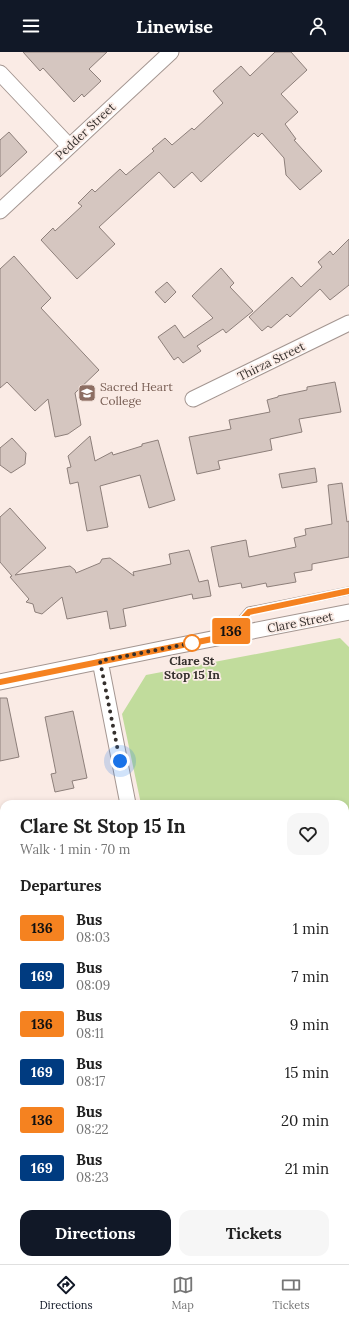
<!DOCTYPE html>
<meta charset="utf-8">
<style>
body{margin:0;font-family:Lora,serif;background:#f6f6f6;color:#222;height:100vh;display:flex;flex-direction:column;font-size:15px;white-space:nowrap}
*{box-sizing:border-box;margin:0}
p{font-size:13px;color:#767676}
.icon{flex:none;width:22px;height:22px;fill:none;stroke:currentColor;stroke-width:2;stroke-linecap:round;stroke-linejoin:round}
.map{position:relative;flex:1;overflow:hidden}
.sheet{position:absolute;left:0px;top:748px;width:349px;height:464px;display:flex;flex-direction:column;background:#fff;border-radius:12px 12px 0 0;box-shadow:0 2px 6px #0003}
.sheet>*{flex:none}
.badge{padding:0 8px;border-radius:3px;font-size:14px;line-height:26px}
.you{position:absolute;width:20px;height:20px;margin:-10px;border:3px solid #fff;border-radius:50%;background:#1a73e8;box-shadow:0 0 0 6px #1a73e833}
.map>.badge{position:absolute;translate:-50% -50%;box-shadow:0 0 0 2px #fff}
h2{padding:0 20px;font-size:15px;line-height:36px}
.round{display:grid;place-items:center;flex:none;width:42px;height:42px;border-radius:12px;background:#f6f6f6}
.summary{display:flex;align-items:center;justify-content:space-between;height:68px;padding:0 20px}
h1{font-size:19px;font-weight:700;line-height:30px}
.primary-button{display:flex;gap:8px;margin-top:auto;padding:8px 20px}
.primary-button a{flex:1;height:46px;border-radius:12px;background:#111827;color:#fff;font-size:16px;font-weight:700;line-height:46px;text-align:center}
.primary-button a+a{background:#f6f6f6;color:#222}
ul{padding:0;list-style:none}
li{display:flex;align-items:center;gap:12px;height:48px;padding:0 20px}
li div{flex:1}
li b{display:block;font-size:15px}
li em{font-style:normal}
li .badge{min-width:44px;font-weight:700;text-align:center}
header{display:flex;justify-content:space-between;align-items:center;height:52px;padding:0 20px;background:#111827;color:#fff;font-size:18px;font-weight:700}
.tab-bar{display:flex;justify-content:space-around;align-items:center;height:56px;border-top:1px solid #e0e0e0;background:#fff;font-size:11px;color:#767676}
.tab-bar a{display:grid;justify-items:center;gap:2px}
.tab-bar .selected{color:#111827}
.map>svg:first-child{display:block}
.green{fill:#c1dc9c}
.building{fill:#d5c6c0;stroke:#8d7f7a}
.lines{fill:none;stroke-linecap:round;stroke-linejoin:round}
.service-casing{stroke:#a49691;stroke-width:9}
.minor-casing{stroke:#a49691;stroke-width:17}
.path{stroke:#afa49f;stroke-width:2.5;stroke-dasharray:3 2;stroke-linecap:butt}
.service{stroke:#fff;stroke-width:7}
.minor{stroke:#fff;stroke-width:15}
.line-casing{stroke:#fff;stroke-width:9}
.line{stroke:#f58220;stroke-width:6}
.walk{stroke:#35302d;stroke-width:4;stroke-dasharray:0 7.2}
.stop-dot{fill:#fff;stroke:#f58220;stroke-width:2}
.labels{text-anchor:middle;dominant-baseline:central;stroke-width:3.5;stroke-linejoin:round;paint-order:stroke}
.street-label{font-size:12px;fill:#35302d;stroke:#faebe5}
.education-label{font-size:12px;fill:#785e54;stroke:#faebe5;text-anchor:start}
.stop-label{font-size:12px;font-weight:bold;fill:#35302d;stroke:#faebe5}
</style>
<header><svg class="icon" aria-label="menu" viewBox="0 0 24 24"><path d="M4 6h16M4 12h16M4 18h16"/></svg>Linewise<svg class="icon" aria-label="person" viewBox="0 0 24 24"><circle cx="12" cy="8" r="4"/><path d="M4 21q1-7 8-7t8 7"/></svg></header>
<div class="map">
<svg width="349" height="1212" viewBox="0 0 349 1212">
<rect width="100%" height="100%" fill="#faebe5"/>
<path class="green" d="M 340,586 L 349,595 L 349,1137 L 345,1141 L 345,752 L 141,752 L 122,662 L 146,623 Z"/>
<path class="building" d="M 23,0 L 107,0 L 89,17 L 101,29 L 84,45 L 82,42 L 74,50 L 43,16 L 40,19 Z
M 275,0 L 291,0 L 307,18 L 281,42 L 298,60 L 285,72 L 296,87 L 294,88 L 322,119 L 300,138 L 286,123 L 284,106 L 262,81 L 258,85 L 254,81 L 201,130 L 192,120 L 174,136 L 159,120 L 99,175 L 115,192 L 77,227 L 41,188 L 53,176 L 55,179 L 82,154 L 78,151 L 92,137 L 95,140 L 120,117 L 126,123 L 154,99 L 152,97 L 165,86 L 172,93 L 192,76 L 194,78 L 223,51 L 213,39 L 241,14 L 250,24 Z
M 9,80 L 27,100 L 0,125 L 0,88 Z
M 349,187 L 349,233 L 330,248 L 320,237 L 290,265 L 287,262 L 271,276 L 268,274 L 262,279 L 249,265 L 292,225 L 301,235 L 322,215 L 318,210 L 330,199 L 333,203 Z
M 14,204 L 51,246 L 41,256 L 99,318 L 75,341 L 81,373 L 68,382 L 55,385 L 48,347 L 35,359 L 7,330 L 0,336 L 0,217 Z
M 221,216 L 234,231 L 230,235 L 253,259 L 226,281 L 223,277 L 197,294 L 201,299 L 183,311 L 178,305 L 174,308 L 158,285 L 175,273 L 184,286 L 213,266 L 192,244 Z
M 167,230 L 176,240 L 165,251 L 155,240 Z
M 335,330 L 341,360 L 299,367 L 302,380 L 270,387 L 272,398 L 218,409 L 220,417 L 197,422 L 189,385 L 231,377 L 229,368 L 270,360 L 267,348 L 278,345 L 278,344 L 307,338 L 307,335 Z
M 90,384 L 95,409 L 112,400 L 113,403 L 142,394 L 142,392 L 158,388 L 175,448 L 149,456 L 140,423 L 100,434 L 108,475 L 87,479 L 78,430 L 70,432 L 67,416 L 71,415 L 68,404 Z
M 12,386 L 26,401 L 25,412 L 11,421 L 0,413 L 0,396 Z
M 315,416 L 317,430 L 282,436 L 279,422 Z
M 342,431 L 347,470 L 349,469 L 349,505 L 312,512 L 312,518 L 294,521 L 296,530 L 267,535 L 266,531 L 242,536 L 241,531 L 219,535 L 211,495 L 246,488 L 249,505 L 296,495 L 294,486 L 306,483 L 305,477 L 332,472 L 328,433 Z
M 10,456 L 46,496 L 15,523 L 70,514 L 75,518 L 76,521 L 100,511 L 102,507 L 110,506 L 134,524 L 133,520 L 171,512 L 169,502 L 189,498 L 199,530 L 208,528 L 211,544 L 193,547 L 192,542 L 123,557 L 126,574 L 110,577 L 107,559 L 67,567 L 62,545 L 42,562 L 35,560 L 33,552 L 26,550 L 29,547 L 10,525 L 12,524 L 0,510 L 0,465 Z
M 0,646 L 7,646 L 19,705 L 0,709 Z
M 73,659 L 87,726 L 72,729 L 74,736 L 55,740 L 51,722 L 56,721 L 45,665 Z"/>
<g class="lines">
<defs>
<path id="service" d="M 230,581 L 249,559 L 349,539"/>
<path id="minor" d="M 0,21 L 69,94
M 0,159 L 171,0
M 193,347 L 349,271
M 100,609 L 128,752
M 0,630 L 171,595 L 349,560
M 0,942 L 4,942
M 0,1071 L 4,1075
M 345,1177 L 349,1174
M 143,1208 L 147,1212
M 307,1212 L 311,1208"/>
</defs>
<use href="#service" class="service-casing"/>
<use href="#minor" class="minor-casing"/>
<path class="path" d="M 226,1212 L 226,1208"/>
<use href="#service" class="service"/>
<use href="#minor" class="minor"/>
</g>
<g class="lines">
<defs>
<path id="line" d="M 0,630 L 227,584 L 249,560 L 349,539"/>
</defs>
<use href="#line" class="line-casing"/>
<use href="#line" class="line"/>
<path class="walk" d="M 120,709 L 100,609 L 192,591"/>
</g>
<defs>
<symbol id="school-square" viewBox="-11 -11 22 22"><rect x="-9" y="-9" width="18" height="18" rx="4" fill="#8d6e63" stroke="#faebe5"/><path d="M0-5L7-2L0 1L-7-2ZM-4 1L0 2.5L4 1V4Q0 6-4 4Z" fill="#fff"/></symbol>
</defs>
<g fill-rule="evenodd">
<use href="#school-square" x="77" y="331" width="20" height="20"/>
</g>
<circle class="stop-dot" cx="192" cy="591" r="8"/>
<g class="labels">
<g class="street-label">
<text transform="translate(85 79) rotate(-43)">Pedder Street</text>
<text transform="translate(271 309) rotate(-26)">Thirza Street</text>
<text transform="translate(300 570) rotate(-11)">Clare Street</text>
</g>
<g class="education-label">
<text x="100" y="334">Sacred Heart<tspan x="100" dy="14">College</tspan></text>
</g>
<g class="stop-label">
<text x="192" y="608">Clare St<tspan x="192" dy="14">Stop 15 In</tspan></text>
</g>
</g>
</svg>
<div class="you" style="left:120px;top:709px"></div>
<b class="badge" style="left:231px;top:579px;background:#f58220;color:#111">136</b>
<section class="sheet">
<div class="summary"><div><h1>Clare St Stop 15 In</h1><p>Walk · 1 min · 70 m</p></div><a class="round"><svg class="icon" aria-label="heart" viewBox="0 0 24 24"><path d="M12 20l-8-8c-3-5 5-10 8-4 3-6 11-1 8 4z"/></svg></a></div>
<h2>Departures</h2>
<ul>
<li><span class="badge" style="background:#f58220;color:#111">136</span><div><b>Bus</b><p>08:03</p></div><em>1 min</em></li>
<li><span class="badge" style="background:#003b80;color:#fff">169</span><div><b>Bus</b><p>08:09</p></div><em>7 min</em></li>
<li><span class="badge" style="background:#f58220;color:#111">136</span><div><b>Bus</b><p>08:11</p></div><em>9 min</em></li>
<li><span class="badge" style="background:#003b80;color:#fff">169</span><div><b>Bus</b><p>08:17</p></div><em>15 min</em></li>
<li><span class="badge" style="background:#f58220;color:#111">136</span><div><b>Bus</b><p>08:22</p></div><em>20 min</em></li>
<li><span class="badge" style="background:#003b80;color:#fff">169</span><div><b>Bus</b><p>08:23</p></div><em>21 min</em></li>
</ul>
<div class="primary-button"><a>Directions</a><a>Tickets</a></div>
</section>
</div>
<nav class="tab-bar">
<a class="selected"><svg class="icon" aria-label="directions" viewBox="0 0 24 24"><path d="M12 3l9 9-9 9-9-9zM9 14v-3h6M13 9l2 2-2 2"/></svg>Directions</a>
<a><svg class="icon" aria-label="map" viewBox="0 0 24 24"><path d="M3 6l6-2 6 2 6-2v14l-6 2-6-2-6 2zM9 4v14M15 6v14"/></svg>Map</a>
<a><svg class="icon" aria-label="tickets" viewBox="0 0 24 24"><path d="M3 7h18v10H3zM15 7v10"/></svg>Tickets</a>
</nav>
